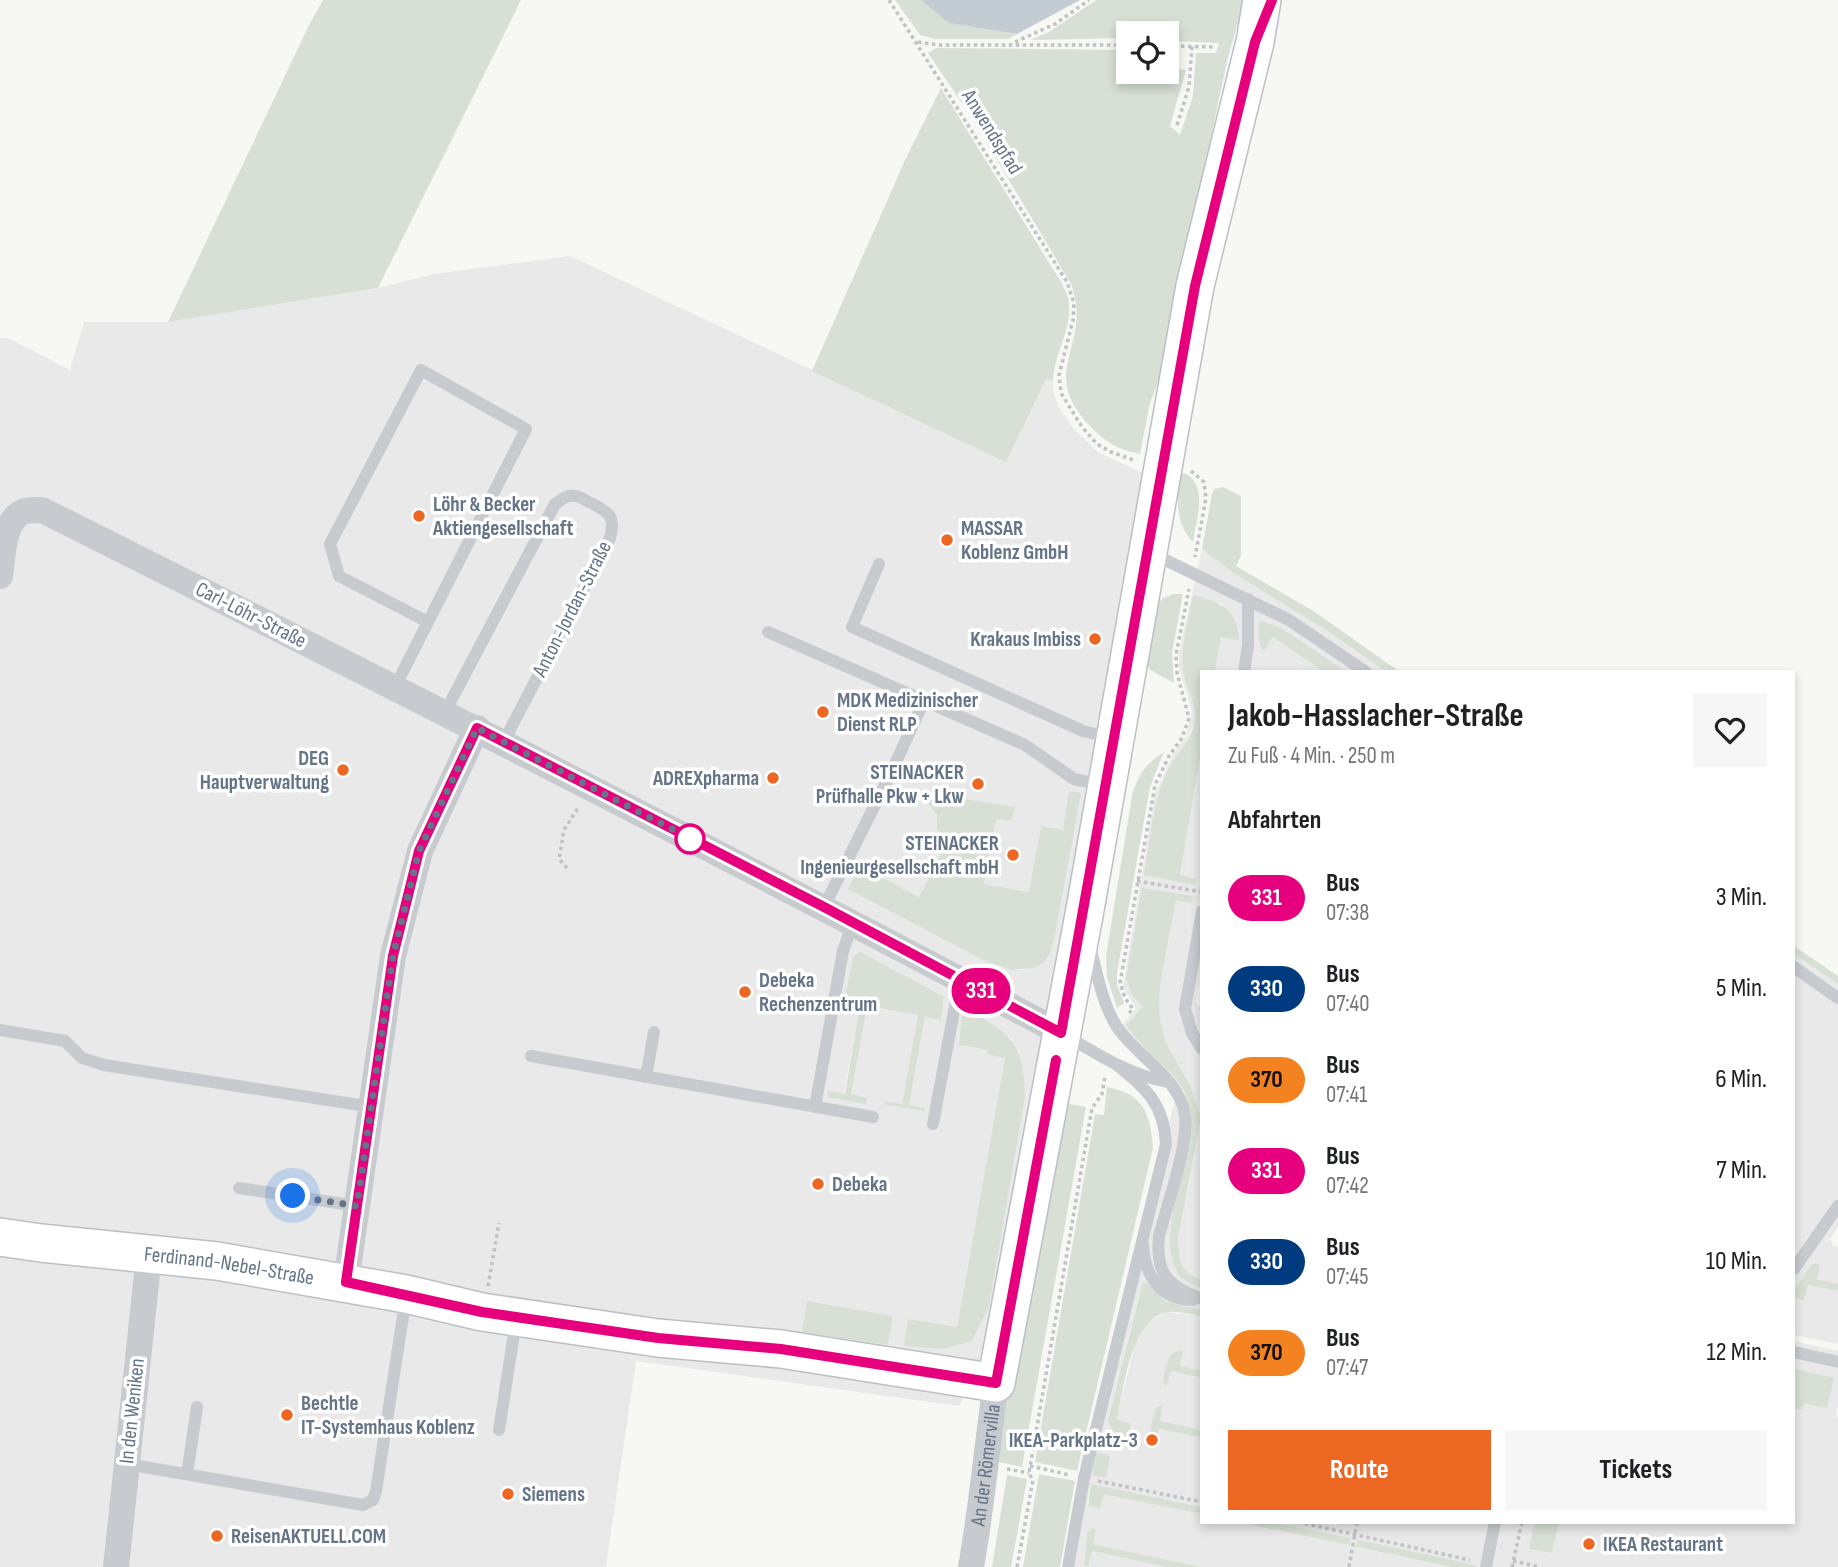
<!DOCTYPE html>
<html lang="de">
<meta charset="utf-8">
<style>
body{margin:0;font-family:"Sofia Sans Condensed",sans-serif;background:#f6f6f6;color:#202124;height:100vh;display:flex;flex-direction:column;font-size:26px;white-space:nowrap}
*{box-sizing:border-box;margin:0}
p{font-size:23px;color:#757577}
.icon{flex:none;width:38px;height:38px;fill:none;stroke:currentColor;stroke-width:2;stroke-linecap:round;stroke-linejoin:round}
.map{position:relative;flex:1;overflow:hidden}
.side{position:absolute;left:1200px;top:670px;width:595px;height:854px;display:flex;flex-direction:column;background:#fff;border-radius:0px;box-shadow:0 4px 10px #0003}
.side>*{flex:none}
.badge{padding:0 14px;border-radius:23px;font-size:24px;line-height:46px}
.tools{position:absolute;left:1116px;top:21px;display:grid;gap:14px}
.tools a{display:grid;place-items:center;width:63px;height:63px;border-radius:0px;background:#fff;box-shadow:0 4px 10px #0003;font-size:35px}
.you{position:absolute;width:35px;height:35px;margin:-18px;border:5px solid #fff;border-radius:50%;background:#1a73e8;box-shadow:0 0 0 10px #1a73e833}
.map>.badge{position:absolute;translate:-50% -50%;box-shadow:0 0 0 4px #fff}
h2{padding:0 28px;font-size:26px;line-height:63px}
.round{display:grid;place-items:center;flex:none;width:74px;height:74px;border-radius:0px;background:#f6f6f6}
.summary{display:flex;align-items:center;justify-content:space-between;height:119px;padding:0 28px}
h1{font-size:33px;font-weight:700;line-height:52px}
.action{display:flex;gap:14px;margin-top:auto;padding:14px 28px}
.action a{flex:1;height:80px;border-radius:0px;background:#ec6721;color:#fff;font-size:28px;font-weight:700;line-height:80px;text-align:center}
.action a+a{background:#f6f6f6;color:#202124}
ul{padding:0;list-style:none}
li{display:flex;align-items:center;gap:21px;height:91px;padding:0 28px}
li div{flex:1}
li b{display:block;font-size:26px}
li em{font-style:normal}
li .badge{min-width:77px;font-weight:700;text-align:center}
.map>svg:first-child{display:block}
.built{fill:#e8e9e8;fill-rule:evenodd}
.green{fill:#d8e0d5}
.water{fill:#c3ccd2}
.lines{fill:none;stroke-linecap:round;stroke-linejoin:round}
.secondary-casing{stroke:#bcbfc4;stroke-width:40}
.path{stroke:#c1c2c5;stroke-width:3.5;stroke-dasharray:3.5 3.5;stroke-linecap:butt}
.lane{stroke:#c7cace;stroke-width:12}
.street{stroke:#c7cace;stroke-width:26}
.secondary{stroke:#fff;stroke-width:37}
.line-casing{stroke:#fff;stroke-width:16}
.line{stroke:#e6007e;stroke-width:10}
.walk{stroke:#657487;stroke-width:7;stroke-dasharray:0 12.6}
.poi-dot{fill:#ec6721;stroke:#fff;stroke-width:2.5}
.stop-dot{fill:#fff;stroke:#e6007e;stroke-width:3.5}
.labels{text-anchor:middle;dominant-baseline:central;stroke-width:7;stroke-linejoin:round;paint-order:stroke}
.street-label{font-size:21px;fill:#657487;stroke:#fff}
.poi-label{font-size:21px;font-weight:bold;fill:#657487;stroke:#fff;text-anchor:start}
</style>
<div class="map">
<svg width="1838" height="1567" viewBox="0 0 1838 1567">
<rect width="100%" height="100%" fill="#f7f8f4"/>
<path class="built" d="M 570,256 L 1006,461 L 1048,377 L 1053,381 L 1053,392 L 1058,406 L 1074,429 L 1098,452 L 1147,475 L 985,1358 L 959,1406 L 636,1361 L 606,1567 L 0,1567 L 0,338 L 8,338 L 70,370 L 84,322 L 168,322 L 378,288 L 434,274 ZM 1069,791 L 1042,964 L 1022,970 L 1012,970 L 987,962 L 848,888 L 859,865 L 919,897 L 951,837 L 938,825 L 937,816 L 932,806 L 921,793 L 996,818 L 984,884 L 1030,892 L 1041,826 L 1063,830 ZM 944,997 L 941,1020 L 925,1017 L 909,1105 L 924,1108 L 924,1111 L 885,1105 L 887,1102 L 902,1104 L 918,1015 L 866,1006 L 851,1095 L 827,1097 L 829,1092 L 844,1094 L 860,1005 L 844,1002 ZM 964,1008 L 1012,1039 L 961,1345 L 908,1319 L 957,1327 L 1005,1057 L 988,1054 L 988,1050 L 959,1045 ZM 807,1302 L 893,1316 L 888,1345 L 803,1332 Z
M 1202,549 L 1232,572 L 1329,632 L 1386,672 L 1347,672 L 1281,628 L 1260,637 L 1259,644 L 1264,649 L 1273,637 L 1324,672 L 1215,672 L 1221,637 L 1223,604 L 1194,596 L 1183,654 L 1183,669 L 1194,708 L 1195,721 L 1185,743 L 1145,875 L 1194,885 L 1180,876 L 1202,746 L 1202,966 L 1196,1003 L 1200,1007 L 1202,1006 L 1202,1112 L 1199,1112 L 1191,1087 L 1166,1043 L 1160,1020 L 1159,998 L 1162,974 L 1176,900 L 1142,888 L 1133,997 L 1143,1007 L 1161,1062 L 1177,1078 L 1189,1105 L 1191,1131 L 1172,1215 L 1170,1238 L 1172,1259 L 1196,1286 L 1202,1288 L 1202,1310 L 1165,1301 L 1147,1284 L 1142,1284 L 1108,1421 L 1116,1421 L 1135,1343 L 1142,1329 L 1150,1321 L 1168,1312 L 1202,1317 L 1202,1371 L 1180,1366 L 1183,1351 L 1180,1350 L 1174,1352 L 1171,1371 L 1202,1378 L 1202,1430 L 1160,1421 L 1158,1429 L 1202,1438 L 1202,1507 L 1091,1484 L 1087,1504 L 1088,1506 L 1103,1493 L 1202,1514 L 1202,1522 L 1242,1523 L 1349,1545 L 1350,1538 L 1275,1523 L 1321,1523 L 1337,1526 L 1337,1522 L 1534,1523 L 1529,1548 L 1552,1553 L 1559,1523 L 1794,1522 L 1794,1408 L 1802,1410 L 1794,1370 L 1794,1373 L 1794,1341 L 1838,1351 L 1838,1405 L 1836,1417 L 1838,1417 L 1838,1567 L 1476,1567 L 1476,1565 L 1358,1541 L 1357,1548 L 1451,1567 L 1201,1567 L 1093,1544 L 1096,1530 L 1087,1533 L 1084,1566 L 1091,1551 L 1166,1567 L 1065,1567 L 1079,1484 L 1178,1088 L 1122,1026 L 1136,1008 L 1123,988 L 1155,794 L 1173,754 L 1186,736 L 1192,712 L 1179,668 L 1179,653 Z
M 1794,954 L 1838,984 L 1838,1226 L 1830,1239 L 1833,1246 L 1838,1247 L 1838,1284 L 1817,1279 L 1815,1263 L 1811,1265 L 1794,1290 Z
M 1199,1120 L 1202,1120 L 1202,1280 L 1190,1274 L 1183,1267 L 1180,1260 L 1178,1238 L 1197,1138 Z
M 1807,1284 L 1838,1291 L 1838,1344 L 1794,1335 L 1794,1297 Z"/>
<path class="green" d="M 323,0 L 521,0 L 378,288 L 168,322 L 310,23 Z
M 895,0 L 921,0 L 948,23 L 1017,34 L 1008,39 L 935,39 L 920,35 Z
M 1096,0 L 1244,0 L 1227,61 L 1161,374 L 1150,403 L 1140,454 C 1118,450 1105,442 1090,426 C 1036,370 1094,345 1071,284 L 972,118 L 928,53 L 936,48 L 1129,50 L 1129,72 L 1167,72 L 1167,58 L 1177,58 L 1177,69 L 1186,70 L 1170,126 L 1180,135 L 1193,96 L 1196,53 L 1216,53 L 1219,43 L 1172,41 L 1173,30 L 1138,31 L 1137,33 L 1129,33 L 1129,38 L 1030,40 L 1049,32 Z
M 941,88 L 1061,282 C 1064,288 1069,296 1069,303 C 1072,329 1054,354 1053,381 L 1047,378 L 1006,462 L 812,371 L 906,158 Z
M 1179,472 C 1211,478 1196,520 1193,542 C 1174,523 1178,497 1179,472 Z
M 1223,487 L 1241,496 L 1241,556 L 1236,566 L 1315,612 L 1400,672 L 1386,672 L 1329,632 L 1232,572 L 1202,549 L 1212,494 L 1214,489 Z
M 1174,594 L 1183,594 L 1172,653 L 1174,683 L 1150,670 L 1146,661 L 1155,606 L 1163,598 Z
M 1193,595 C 1219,602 1237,608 1239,638 L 1237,640 L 1221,637 L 1215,672 L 1202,672 L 1202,746 L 1180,875 L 1196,879 L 1194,885 L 1144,875 C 1150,842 1152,805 1166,774 C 1173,757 1191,742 1194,723 C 1198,704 1185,688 1183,670 C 1180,646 1189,619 1193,595 Z
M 1262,621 L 1281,628 L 1347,672 L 1324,672 L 1273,637 L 1264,650 C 1257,645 1259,631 1259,622 Z
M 1164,752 L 1150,787 L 1117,973 L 1117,984 L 1124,1003 L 1117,1008 L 1107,977 L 1106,956 L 1132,796 C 1138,774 1146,764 1164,752 Z
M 1069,791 L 1081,793 L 1054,940 L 1050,954 L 1042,964 L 1033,968 L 1012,970 L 987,962 L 848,889 L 859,865 L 919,897 L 950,838 L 937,830 L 937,815 L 920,792 L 1015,807 L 1012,821 L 996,819 L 984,884 L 1029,892 L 1041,826 L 1063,830 Z
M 1142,888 L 1193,896 L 1191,903 L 1176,900 L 1162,974 L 1159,998 L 1160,1020 L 1166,1043 L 1191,1087 L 1199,1112 L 1202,1112 L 1178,1238 L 1180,1260 L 1183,1267 L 1190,1274 L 1202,1280 L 1202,1288 C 1132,1273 1201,1148 1188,1103 C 1181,1076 1161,1065 1143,1046 C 1137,1039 1131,1032 1126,1025 L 1143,1007 L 1133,997 L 1126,978 Z
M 1794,946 L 1838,976 L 1838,984 L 1794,954 Z
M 860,952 L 944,997 L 941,1020 L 925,1017 L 909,1105 L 925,1108 L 924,1111 L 885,1105 L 886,1101 L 902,1104 L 918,1015 L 867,1006 L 851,1094 L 867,1098 L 866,1104 L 827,1097 L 828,1091 L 845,1094 L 860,1005 L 844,1002 L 853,957 Z
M 963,1007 C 1010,1034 1023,1039 1025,1096 L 989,1306 L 972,1341 L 943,1349 L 904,1346 L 908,1319 L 957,1327 L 1005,1058 L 987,1054 L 988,1050 L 959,1045 Z
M 1107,1087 C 1144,1094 1150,1113 1153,1148 L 1077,1471 L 1035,1462 L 1095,1114 L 1104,1115 Z
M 1069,1104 L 1086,1107 L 1022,1467 L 999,1462 L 1001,1427 L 1060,1121 Z
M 1815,1263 L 1820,1265 L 1817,1279 L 1838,1284 L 1838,1291 L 1808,1285 L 1804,1300 L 1795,1298 L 1794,1290 L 1811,1265 Z
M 1147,1283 L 1165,1301 L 1202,1310 L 1202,1317 C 1192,1315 1180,1311 1169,1312 C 1130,1317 1124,1389 1117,1420 L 1131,1424 L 1128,1436 L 1123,1437 L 1115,1435 L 1108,1421 L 1141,1289 L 1142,1284 Z
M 807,1301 L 893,1316 L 888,1345 L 802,1332 Z
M 1180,1350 L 1183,1351 L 1180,1366 L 1202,1371 L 1202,1378 L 1171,1371 L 1166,1387 L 1163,1382 C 1166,1369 1165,1354 1180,1350 Z
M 1795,1369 L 1834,1378 L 1827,1408 L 1804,1403 L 1802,1410 L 1794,1408 Z
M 1158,1406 L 1162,1406 L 1160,1421 L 1202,1430 L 1202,1438 L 1159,1429 L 1155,1444 L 1152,1444 L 1148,1439 L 1155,1410 Z
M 1099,1453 L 1110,1456 L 1106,1478 L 1092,1475 L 1096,1455 Z
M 1039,1474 L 1075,1481 L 1060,1567 L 1023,1567 Z
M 1007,1475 L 1027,1479 L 1011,1567 L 992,1567 Z
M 1091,1484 L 1202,1507 L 1202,1514 L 1104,1494 L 1100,1508 L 1088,1506 Z
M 1242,1523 L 1275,1523 L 1351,1538 L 1349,1545 Z
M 1534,1523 L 1559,1523 L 1552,1553 L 1529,1549 Z
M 1091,1528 L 1096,1530 L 1093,1544 L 1201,1567 L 1166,1567 L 1092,1551 L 1088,1566 L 1084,1566 L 1087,1533 Z
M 1358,1540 L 1476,1565 L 1476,1567 L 1451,1567 L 1356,1547 Z"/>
<path class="water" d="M 921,0 L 1080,0 L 1017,34 L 948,23 Z"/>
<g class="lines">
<defs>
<g id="secondary">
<path id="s2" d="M 0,1237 L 41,1243 L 217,1261 L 406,1294 L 482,1312 L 658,1338 L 781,1349 L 996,1383 L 1084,915 L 1195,286 L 1255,42 L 1262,0"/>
</g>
</defs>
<use href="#secondary" class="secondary-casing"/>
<path class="path" d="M 889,0 L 1067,282 L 1074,303 L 1073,320 L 1059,375 L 1061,393 L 1082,427 L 1097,444 L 1111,452 L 1136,461
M 918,42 L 940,45 L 1129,45
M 1015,42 L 1055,24 L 1089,0
M 1167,46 L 1215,47
M 1177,125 L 1189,87 L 1192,46
M 1191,471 L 1204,482 L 1206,498 L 1195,557
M 567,868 L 559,859 L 564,830 L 578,808
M 1137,881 L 1202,892
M 1129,1013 L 1133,1009 L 1125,998 L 1120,983 L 1155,785 L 1169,756 L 1182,738 L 1189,718 L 1177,673 L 1176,655 L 1189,589
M 488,1286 L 499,1223
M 1030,1466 L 1070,1475
M 1007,1469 L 1029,1473
M 1098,1481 L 1202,1502
M 1298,1522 L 1470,1560
M 1513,1561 L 1540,1567
M 1017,1567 L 1033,1480 L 1029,1473 L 1092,1108 L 1102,1094 L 1105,1076
M 1349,1567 L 1357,1522
M 1512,1567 L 1522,1522"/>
<path class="lane" d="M 1151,553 L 1289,620 L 1366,672
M 879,564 L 852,627 L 1083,731 L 1111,738
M 768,632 L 1025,745 L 1074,779 L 1103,785
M 1244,672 L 1248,645 L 1248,599
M 395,687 L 526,429 L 421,370 L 330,544 L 339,576 L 426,621
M 445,712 L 555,504 C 561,500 567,494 575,496 C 580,496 586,501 591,503 C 609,512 616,517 610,538 L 503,743
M 824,907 L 889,777 L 925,699
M 1202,911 L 1185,1009 L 1192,1033 L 1202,1049
M 1090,946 C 1097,973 1102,1003 1117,1027 C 1137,1057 1179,1077 1185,1115 C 1189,1143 1167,1206 1159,1236 C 1155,1274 1168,1286 1202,1299
M 1794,967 L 1838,998
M 0,1030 L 65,1041 L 82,1058 L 104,1065 L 372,1107
M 1065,1035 C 1097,1054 1131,1076 1168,1082
M 531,1056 L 873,1117
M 646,1077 L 654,1032
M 815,1107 L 843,951 L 853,922
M 933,1124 L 960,979
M 239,1188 L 357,1206
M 1143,1246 C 1145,1276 1161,1300 1193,1300
M 1794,1269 L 1838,1206
M 1794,1352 L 1838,1362
M 499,1430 L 516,1321
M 127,1464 L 363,1505 L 373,1500 L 376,1491 L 406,1297
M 187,1474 L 197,1407
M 1068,1567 L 1084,1478 L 1166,1144 C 1164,1104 1146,1088 1117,1065
M 1486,1567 L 1495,1522"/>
<g class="street">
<path d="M 0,576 C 3,557 2,519 25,511 C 30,510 37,510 42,510 C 383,681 724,854 1061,1033"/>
<path d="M 346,1282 L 393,956 L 420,851 L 477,728"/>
<path d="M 116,1567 L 149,1255"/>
<path id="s1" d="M 971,1567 C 982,1506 987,1445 996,1383"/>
</g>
<use href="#secondary" class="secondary"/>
</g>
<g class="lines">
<defs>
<path id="line" d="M 1056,1060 L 996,1383 L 781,1349 L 658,1338 L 482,1312 L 346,1282 L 393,956 L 419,851 L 477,728 L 824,907 L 1061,1033 L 1195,286 L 1255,42 L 1272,0"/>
</defs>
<use href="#line" class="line-casing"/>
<use href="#line" class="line"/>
<path class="walk" d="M 293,1196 L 357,1206 L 393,956 L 419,851 L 477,728 L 699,843 L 690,839"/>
</g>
<g class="poi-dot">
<circle cx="419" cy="516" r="7"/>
<circle cx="947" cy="540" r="7"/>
<circle cx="1095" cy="639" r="7"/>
<circle cx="823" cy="712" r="7"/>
<circle cx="343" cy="770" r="7"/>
<circle cx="773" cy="778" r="7"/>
<circle cx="978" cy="784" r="7"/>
<circle cx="1013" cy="855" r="7"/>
<circle cx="745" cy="992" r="7"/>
<circle cx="818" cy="1184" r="7"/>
<circle cx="287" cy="1415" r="7"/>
<circle cx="1152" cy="1440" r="7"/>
<circle cx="508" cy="1494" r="7"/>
<circle cx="217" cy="1536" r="7"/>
<circle cx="1589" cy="1544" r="7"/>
</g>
<circle class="stop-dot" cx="690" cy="839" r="14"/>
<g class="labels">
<g class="street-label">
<text transform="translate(992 132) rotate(58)">Anwendspfad</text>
<text transform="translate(572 609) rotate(-63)">Anton-Jordan-Straße</text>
<text transform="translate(251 615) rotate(27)">Carl-Löhr-Straße</text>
<text stroke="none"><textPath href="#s2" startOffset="231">Ferdinand-Nebel-Straße</textPath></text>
<text transform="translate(132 1411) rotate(-84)">In den Weniken</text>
<text stroke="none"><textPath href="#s1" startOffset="103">An der Römervilla</textPath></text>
</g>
<g class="poi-label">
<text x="433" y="504">Löhr &amp; Becker<tspan x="433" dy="24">Aktiengesellschaft</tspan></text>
<text x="961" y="528">MASSAR<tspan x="961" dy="24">Koblenz GmbH</tspan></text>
<text x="1081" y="639" text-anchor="end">Krakaus Imbiss</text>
<text x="837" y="700">MDK Medizinischer<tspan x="837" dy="24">Dienst RLP</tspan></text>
<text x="329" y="758" text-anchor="end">DEG<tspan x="329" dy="24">Hauptverwaltung</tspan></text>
<text x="964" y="772" text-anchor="end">STEINACKER<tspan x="964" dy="24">Prüfhalle Pkw + Lkw</tspan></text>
<text x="759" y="778" text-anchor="end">ADREXpharma</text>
<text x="999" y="843" text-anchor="end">STEINACKER<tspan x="999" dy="24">Ingenieurgesellschaft mbH</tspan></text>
<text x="759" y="980">Debeka<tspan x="759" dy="24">Rechenzentrum</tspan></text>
<text x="832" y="1184">Debeka</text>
<text x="301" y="1403">Bechtle<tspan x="301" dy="24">IT-Systemhaus Koblenz</tspan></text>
<text x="1138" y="1440" text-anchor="end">IKEA-Parkplatz-3</text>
<text x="522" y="1494">Siemens</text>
<text x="231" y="1536">ReisenAKTUELL.COM</text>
<text x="1603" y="1544">IKEA Restaurant</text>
</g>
</g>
</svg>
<div class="tools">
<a><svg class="icon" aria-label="locate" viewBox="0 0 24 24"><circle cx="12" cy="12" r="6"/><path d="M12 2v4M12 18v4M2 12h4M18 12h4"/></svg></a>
</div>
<div class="you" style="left:293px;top:1196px"></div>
<b class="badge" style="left:981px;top:991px;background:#e6007e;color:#fff">331</b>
<section class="side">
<div class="summary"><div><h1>Jakob-Hasslacher-Straße</h1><p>Zu Fuß · 4 Min. · 250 m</p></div><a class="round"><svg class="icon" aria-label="heart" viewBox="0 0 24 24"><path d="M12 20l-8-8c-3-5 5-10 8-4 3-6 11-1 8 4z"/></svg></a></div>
<h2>Abfahrten</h2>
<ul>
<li><span class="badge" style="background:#e6007e;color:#fff">331</span><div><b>Bus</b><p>07:38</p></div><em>3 Min.</em></li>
<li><span class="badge" style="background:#003b80;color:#fff">330</span><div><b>Bus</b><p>07:40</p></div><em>5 Min.</em></li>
<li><span class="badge" style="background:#f58220;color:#111">370</span><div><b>Bus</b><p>07:41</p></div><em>6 Min.</em></li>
<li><span class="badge" style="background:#e6007e;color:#fff">331</span><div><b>Bus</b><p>07:42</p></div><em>7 Min.</em></li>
<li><span class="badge" style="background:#003b80;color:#fff">330</span><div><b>Bus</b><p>07:45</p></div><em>10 Min.</em></li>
<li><span class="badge" style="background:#f58220;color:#111">370</span><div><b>Bus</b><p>07:47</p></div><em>12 Min.</em></li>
</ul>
<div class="action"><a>Route</a><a>Tickets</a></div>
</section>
</div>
